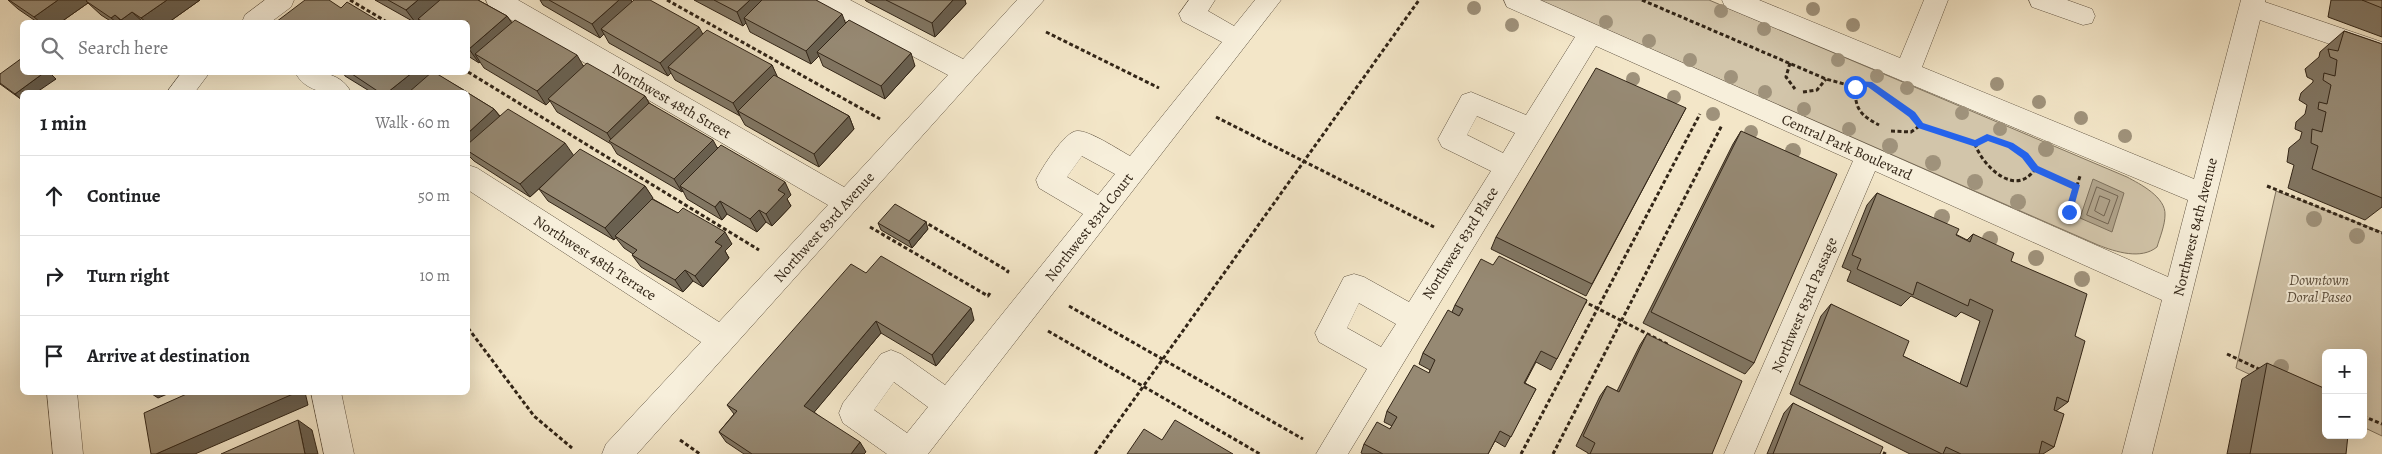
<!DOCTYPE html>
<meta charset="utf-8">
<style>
:root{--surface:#fff;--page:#f6f6f6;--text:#202124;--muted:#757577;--line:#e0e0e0}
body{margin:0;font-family:Alegreya,serif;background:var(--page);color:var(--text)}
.controls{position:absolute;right:15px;bottom:15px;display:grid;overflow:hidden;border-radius:8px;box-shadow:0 5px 20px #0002}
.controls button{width:45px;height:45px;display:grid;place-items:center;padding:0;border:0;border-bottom:1px solid var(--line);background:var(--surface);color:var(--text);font:25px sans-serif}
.stop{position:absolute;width:15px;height:15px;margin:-11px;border:4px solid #2563eb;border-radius:50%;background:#fff}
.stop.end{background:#2563eb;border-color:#fff;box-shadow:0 1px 5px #0008}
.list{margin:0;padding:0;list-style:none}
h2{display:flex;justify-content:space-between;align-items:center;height:65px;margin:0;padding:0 20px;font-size:21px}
h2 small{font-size:16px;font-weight:400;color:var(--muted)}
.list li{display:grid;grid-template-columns:32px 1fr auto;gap:15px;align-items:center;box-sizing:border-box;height:80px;padding:0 20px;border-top:1px solid var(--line)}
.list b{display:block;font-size:19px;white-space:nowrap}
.list em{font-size:16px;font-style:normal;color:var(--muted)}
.icon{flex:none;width:28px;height:28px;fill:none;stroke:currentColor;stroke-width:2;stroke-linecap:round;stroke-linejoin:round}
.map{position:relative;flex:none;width:2382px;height:454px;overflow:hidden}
.search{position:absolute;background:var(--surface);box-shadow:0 5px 20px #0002;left:20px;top:20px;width:450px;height:55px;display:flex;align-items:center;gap:12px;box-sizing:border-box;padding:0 18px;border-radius:8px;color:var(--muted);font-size:19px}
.panel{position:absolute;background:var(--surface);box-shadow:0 5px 20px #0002;left:20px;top:90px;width:450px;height:305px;border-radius:8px}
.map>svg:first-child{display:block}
</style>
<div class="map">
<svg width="2382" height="454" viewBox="0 0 2382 454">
<rect width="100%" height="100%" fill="#f3e6c8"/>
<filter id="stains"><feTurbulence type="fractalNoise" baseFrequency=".004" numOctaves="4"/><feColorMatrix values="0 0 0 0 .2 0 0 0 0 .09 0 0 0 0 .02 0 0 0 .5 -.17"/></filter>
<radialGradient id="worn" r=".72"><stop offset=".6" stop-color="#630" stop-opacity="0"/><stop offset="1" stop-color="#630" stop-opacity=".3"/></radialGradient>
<g fill="#d2c5aa" stroke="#827560">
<path d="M1539 0H1709L2127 177C2140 184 2166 197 2165 215 2165 225 2160 237 2157 247 2141 260 2116 252 2098 245Z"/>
<polygon points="2276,191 2382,232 2382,436 2363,427 2363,353 2326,353 2326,410 2236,368"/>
</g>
<polygon fill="#b1a48c" stroke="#7e715d" points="2093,179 2124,193 2112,232 2080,218"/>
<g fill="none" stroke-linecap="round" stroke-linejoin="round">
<g stroke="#726452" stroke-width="1">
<polygon points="2097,187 2118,196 2108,224 2087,215"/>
<polygon points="2100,196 2110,200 2104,216 2095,211"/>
</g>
<g stroke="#625543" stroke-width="1">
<g id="minor">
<polygon points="265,0 294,0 291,7 271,22 242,22 245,15"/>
<polygon points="486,0 518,0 844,187 948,75 820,7 817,0 850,0 963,59 1017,0 1044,0 637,454 602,454 606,444 701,342 468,190 468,165 477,168 719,322 828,205 489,7"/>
<path d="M1189 0H1215L1208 11 1234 26 1255 0H1281L928 454H887L843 423 839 413 843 403 881 354 891 350 901 354 945 385 1083 214 1039 188 1036 180C1041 169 1065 131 1077 131 1089 130 1119 150 1130 156L1222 42 1182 21 1179 14ZM1082 156 1115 174 1098 195 1067 177ZM894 382 928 407 907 433 874 410Z"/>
<path d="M1504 0H1540L2168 277 2188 200 1725 7 1722 0H1759L1900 58 1924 0H1948L1922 67 2194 179 2241 0H2265V2L2382 42V62L2260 20 2152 454H2122L2162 300 1875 171 1754 454H1724L1853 161 1596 46 1348 454H1316L1367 369 1319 342 1315 333 1344 277 1354 274 1364 277 1409 302 1491 171 1442 147 1438 139 1462 95 1471 92 1526 115 1575 37 1507 7ZM1477 116 1515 133 1503 153 1467 135ZM1359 303 1396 324 1381 347 1347 328Z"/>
<polygon points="2029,0 2067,0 2092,9 2095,16 2092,23 2083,25 2032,7"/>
<polygon points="182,72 210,72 195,92 167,92"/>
<path d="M295 72C316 72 339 70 351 92 331 95 305 93 295 72Z"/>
<polygon points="47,392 77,392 83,454 53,454"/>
<polygon points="311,392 341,392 354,454 324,454"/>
</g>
</g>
<g stroke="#322517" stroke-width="3" stroke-dasharray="4 2.5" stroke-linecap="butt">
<polyline points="350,0 387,22"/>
<polyline points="667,0 880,119"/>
<polyline points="1642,0 1826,79 1855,87 1859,84"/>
<polyline points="1046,32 1159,88"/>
<polyline points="1790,63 1786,77 1795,89"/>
<polyline points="468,72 759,250"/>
<path d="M1855 87C1855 109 1860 115 1879 125"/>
<polyline points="1803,92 1817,90 1826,79"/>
<polyline points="1216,117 1434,227"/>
<polyline points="1921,125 1975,144"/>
<polyline points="1891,131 1911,132 1921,125 1912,115 1892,101"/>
<path d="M1987 137C2007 142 2024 151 2035 169 2016 198 1983 167 1975 144Z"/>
<polyline points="2035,169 2077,188"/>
<polyline points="2267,186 2382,233"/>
<polyline points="2069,211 2080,176"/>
<polyline points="923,221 1008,271 1007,273"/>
<polyline points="870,227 988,296 990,293"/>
<polyline points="1583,301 1669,345"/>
<polyline points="1069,306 1303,439"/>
<polyline points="468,328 534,416 572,448"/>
<polyline points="1048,331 1260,454"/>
<polyline points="2227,354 2261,370"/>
<polyline points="2363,416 2382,424"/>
<polyline points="680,440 700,454"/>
<polyline points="1877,450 1886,454"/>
<polyline points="1095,454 1419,0"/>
<polyline points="1521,454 1700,114"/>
<polyline points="1553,454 1722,125"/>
</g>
<use href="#minor" fill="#f7efdb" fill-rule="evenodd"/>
</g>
<g fill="#9f927b">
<circle cx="1474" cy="8" r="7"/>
<circle cx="1813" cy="9" r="7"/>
<circle cx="1721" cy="11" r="7"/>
<circle cx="1606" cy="22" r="7"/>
<circle cx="1512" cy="25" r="7"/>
<circle cx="1853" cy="25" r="7"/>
<circle cx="1764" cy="29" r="7"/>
<circle cx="1649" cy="41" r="7"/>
<circle cx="1690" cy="60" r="7"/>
<circle cx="1838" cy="60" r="7"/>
<circle cx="1877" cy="76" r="7"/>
<circle cx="1731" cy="77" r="7"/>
<circle cx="1633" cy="79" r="7"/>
<circle cx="1997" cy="84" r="7"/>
<circle cx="1907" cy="88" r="7"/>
<circle cx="1765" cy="92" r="7"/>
<circle cx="1674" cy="97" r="7"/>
<circle cx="2039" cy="102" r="7"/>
<circle cx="1804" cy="109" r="7"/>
<circle cx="1962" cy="113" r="7"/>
<circle cx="1713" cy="114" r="7"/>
<circle cx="2081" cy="118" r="7"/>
<circle cx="1849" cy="129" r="7"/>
<circle cx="2000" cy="129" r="7"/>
<circle cx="1751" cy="132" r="7"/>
<circle cx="2125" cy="136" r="7"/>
<circle cx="1890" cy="146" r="8"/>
<circle cx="2046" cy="149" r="8"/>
<circle cx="1793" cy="151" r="8"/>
<circle cx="1933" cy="163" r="8"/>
<circle cx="1975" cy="182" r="8"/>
<circle cx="2018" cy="202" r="8"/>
<circle cx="1942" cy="217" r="8"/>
<circle cx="2314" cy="219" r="8"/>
<circle cx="2357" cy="236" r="8"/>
<circle cx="1990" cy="239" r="8"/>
<circle cx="2036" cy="258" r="8"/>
<circle cx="2082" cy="279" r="8"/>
<circle cx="2281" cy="367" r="8"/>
</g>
<g fill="#817663" stroke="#322517">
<polygon points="8,0 200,0 169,22 112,22 101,15 88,3 61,22 37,22 18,9"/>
<polygon points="375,0 478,0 507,16 512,23 584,66 645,96 649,103 718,148 791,195 787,199 791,206 772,226 766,222 757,232 727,214 722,220 687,199 683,191 682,192 617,154 611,144 557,112 550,101 546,105 484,68 480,62 479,63 468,56 468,22 420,22 419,21 418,22 414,22"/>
<polygon points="540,0 631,0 632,2 772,65 777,77 849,116 854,129 819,167 745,125 740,116 675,80 671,73 668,76 609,43 604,34 600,38 543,5"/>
<polygon points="694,0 816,0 846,23 915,66 885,99 823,66 819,56 811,64 750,32 746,23 743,26"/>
<polygon points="865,0 965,0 966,4 935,37 866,1"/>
<polygon points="2331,0 2382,0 2382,37 2328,17"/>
<polygon points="2344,31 2382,44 2382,207 2365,220 2288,188 2294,165 2287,162 2289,148 2300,139 2302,132 2295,129 2296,122 2305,114 2307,105 2299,100 2301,93 2313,82 2313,80 2307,77 2305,69 2319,57 2320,52"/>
<polygon points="22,72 49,72 56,79 22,92 22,100 0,84 0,74"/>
<polygon points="343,72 438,72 439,74 438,75 467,92 371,92 345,76"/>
<polygon points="468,93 494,109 500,116 573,156 645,186 653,199 732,244 725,251 729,258 703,287 693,281 683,292 641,267 632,255 633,254 624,248 616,238 614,240 548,201 539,189 558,171 530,197 474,161 468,155"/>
<polygon points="1686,108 1586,296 1491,249 1496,237"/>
<polygon points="1741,131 1754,363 1745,374 1643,323 1733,144"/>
<polygon points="1877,193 1967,240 1973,234 2011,261 2075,336 2068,402 2056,411 2054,447 2043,454 1910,454 1790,394 1821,316 1831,304 1903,356 1960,384 1980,321 1961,312 1956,317 1911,296 1901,306 1847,281 1851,271 1842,267 1867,205"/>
<polygon points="878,223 928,229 912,248 881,230"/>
<polygon points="1493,265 1587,300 1551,370 1536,362 1525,383 1536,389 1505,447 1495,441 1488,454 1363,454 1361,453 1364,444 1390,429 1392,426 1384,422 1387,411 1429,373 1430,370 1419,364 1423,353 1452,312 1455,305"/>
<polygon points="866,273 974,320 936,366 881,333 814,412 866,452 864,454 744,454 726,442 719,432 734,414 727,405"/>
<polygon points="1647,334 1712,454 1588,454 1588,453 1576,446 1600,396 1607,386 1617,391 1640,345"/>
<polygon points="2267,363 2346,454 2227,454 2242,379"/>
<polygon points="1793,403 1880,454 1767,454 1784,413"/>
</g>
<g fill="#696050" stroke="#322517">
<polygon points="58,0 93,0 86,1 88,3 61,22 40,22 34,17"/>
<polygon points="167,0 200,0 169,22 146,22 141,18"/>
<polygon points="418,0 445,0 418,19 420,21 418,22 415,22 406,10"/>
<polygon points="619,0 631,0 634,7 601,29 604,34 600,38 592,24"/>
<polygon points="750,0 770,0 744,18 746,23 743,26 737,12"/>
<polygon points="953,0 965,0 966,4 935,37 932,23"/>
<polygon points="132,12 143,22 123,22 121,20"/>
<polygon points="842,14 847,27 817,52 819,56 811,64 806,51"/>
<polygon points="115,15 122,22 116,22 111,18"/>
<polygon points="507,16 517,30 475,54 480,62 479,63 469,49"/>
<polygon points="699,27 706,40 668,67 671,73 668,76 660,63"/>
<polygon points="911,53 915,66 885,99 881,86"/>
<polygon points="577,55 585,69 548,99 550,101 546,105 537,91"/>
<polygon points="772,65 778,78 738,111 740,116 733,103"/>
<polygon points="45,72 49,72 56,79 37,92 22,92 22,100 15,94"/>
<polygon points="413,72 438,72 439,74 416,92 388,92"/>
<polygon points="645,96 653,110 613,143 607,133"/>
<polygon points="494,109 504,122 468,151 468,133"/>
<polygon points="849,116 854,129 819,167 814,154"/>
<polygon points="713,140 720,153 680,186 683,191 682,192 674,179"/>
<polygon points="565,143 574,156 530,197 520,184"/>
<polygon points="785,182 791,195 787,199 791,206 772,226 766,214 778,190"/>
<polygon points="645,186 653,198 614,240 605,228"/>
<polygon points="720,201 727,214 722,220 715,207"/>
<polygon points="759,210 766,222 757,232 750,219"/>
<polygon points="926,222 928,229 912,248 909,241"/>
<polygon points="725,232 732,244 725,251 729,258 703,287 695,276 715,242"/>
<polygon points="685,270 693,281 683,292 675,280"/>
<polygon points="971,308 974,320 936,366 932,355"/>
<polygon points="876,321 881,333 811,416 804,406"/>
<polygon points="149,392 172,392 158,398"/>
<polygon points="293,392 305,392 308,405 195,454 156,454"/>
<polygon points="298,420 312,430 318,454 305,454"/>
<polygon points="860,442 866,452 864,454 851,454"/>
</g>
<g fill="#968973" stroke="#322517">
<polygon points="9,0 58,0 34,17"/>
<polygon points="87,0 167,0 141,18 132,12 121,20 115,15 111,18 86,1"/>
<polygon points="305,0 329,0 341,8 347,2 377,20 374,22 276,22"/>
<polygon points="388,0 418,0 406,10"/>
<polygon points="440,0 478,0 507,16 469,49 468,48 468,22 424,22 418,19"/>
<polygon points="549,0 619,0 592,24"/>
<polygon points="634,0 650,0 699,27 660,63 601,29"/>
<polygon points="714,0 750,0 737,12"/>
<polygon points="762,0 816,0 842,14 806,51 744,18"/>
<polygon points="886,0 953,0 932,23"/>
<polygon points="2362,0 2382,0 2382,8"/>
<polygon points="515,20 577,55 537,91 475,54"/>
<polygon points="849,20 911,53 881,86 817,52"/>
<polygon points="707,30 772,65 733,103 668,67"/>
<polygon points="2344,31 2382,44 2382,198 2312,169 2318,146 2311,143 2312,129 2322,132 2326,112 2318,109 2319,102 2327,104 2331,85 2323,80 2324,73 2335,76 2337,60 2330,57 2328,49 2338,51"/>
<polygon points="22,58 22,72 45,72 15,94 0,83 0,74"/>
<polygon points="587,63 645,96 607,133 548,99"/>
<polygon points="1596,68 1686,108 1592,284 1496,237"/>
<polygon points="349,72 413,72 388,92 379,92"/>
<polygon points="432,72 434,72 467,92 409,92"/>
<polygon points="774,75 849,116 814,154 738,111"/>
<polygon points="468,93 494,109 468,133"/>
<polygon points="649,103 713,140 674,179 609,141"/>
<polygon points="508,109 565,143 520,184 468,151 468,144"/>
<polygon points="1741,131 1837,174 1754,363 1651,312"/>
<polygon points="721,145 785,182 778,190 785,194 766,214 759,210 750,219 720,201 715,207 680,186"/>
<polygon points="580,149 645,186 605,228 539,189"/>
<polygon points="1877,193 1959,229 1956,235 1970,242 1973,234 2014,253 2011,261 2087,294 2075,336 2085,341 2068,402 2057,397 2054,410 2064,414 2054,447 2042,441 2039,454 1961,454 1946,447 1943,454 1942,454 1799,384 1831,304 1909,341 1903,356 1967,387 1993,310 1970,299 1968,306 1917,282 1913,295 1857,269 1861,259 1852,255"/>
<polygon points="652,199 678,213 683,208 725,232 715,242 722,246 695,276 685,270 675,280 632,255 637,250 615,236"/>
<polygon points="895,204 926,222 909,241 878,223"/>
<polygon points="881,256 971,308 932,355 876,321 804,406 860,442 851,454 752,454 719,432 737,411 727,405 851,264 866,273"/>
<polygon points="1499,256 1587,300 1557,359 1541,351 1524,383 1536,389 1511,437 1500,431 1488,454 1383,454 1364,444 1377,422 1390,429 1397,417 1387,411 1414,365 1429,373 1435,360 1423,353 1448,310 1459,316 1463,309 1455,305 1481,259 1493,265"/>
<polygon points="1647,334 1742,381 1712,454 1590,454 1595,443 1583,436 1607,386 1619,392"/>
<polygon points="2267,363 2326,389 2326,435 2348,435 2346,454 2250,454"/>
<polygon points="191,392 293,392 293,394 156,454 151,454 144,413"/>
<polygon points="1793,403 1883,447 1880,454 1773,454"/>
<polygon points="298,420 305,454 221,454"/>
<polygon points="1175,420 1233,454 1127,454 1144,429 1162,440"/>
</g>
<polygon fill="#2563eb" points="1859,81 1872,82 1915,112 1923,123 1975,140 1987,134 2013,143 2028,153 2038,166 2080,185 2072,214 2069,215 2065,212 2072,189 2032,171 2022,158 2008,148 1988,141 1976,147 1918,128 1909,117 1868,87 1853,89 1853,85"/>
<g text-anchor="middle" stroke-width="4" stroke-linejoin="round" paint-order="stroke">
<g font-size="15" fill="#322517" stroke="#f7efdb">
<text transform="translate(672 101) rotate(30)" y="5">Northwest 48th Street</text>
<text transform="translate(1847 147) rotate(24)" y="5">Central Park Boulevard</text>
<text transform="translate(824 227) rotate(-48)" y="5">Northwest 83rd Avenue</text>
<text transform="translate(1089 227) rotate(-52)" y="5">Northwest 83rd Court</text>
<text transform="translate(2195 227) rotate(-76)" y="5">Northwest 84th Avenue</text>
<text transform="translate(1460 243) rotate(-58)" y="5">Northwest 83rd Place</text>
<text transform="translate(595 258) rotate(33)" y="5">Northwest 48th Terrace</text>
<text transform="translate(1804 305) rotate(-67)" y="5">Northwest 83rd Passage</text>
</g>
<g font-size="15" font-style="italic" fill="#5a4d3c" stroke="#f7efdb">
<text x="2319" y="285">Downtown<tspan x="2319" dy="17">Doral Paseo</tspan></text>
</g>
</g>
<rect width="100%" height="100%" filter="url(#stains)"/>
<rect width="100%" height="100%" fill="url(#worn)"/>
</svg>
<div class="controls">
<button>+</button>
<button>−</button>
</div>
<div class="stop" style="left:1855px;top:87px"></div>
<div class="stop end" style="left:2069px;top:212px"></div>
<div class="search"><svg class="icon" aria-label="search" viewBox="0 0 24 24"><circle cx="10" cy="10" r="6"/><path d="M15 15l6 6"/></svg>Search here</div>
<section class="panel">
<h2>1 min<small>Walk · 60 m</small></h2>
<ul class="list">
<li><svg class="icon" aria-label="ahead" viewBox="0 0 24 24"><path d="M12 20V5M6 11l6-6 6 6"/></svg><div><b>Continue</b></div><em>50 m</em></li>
<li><svg class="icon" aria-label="right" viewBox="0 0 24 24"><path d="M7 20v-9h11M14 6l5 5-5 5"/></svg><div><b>Turn right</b></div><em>10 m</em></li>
<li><svg class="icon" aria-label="arrive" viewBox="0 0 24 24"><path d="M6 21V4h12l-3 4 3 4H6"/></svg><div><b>Arrive at destination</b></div></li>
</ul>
</section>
</div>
